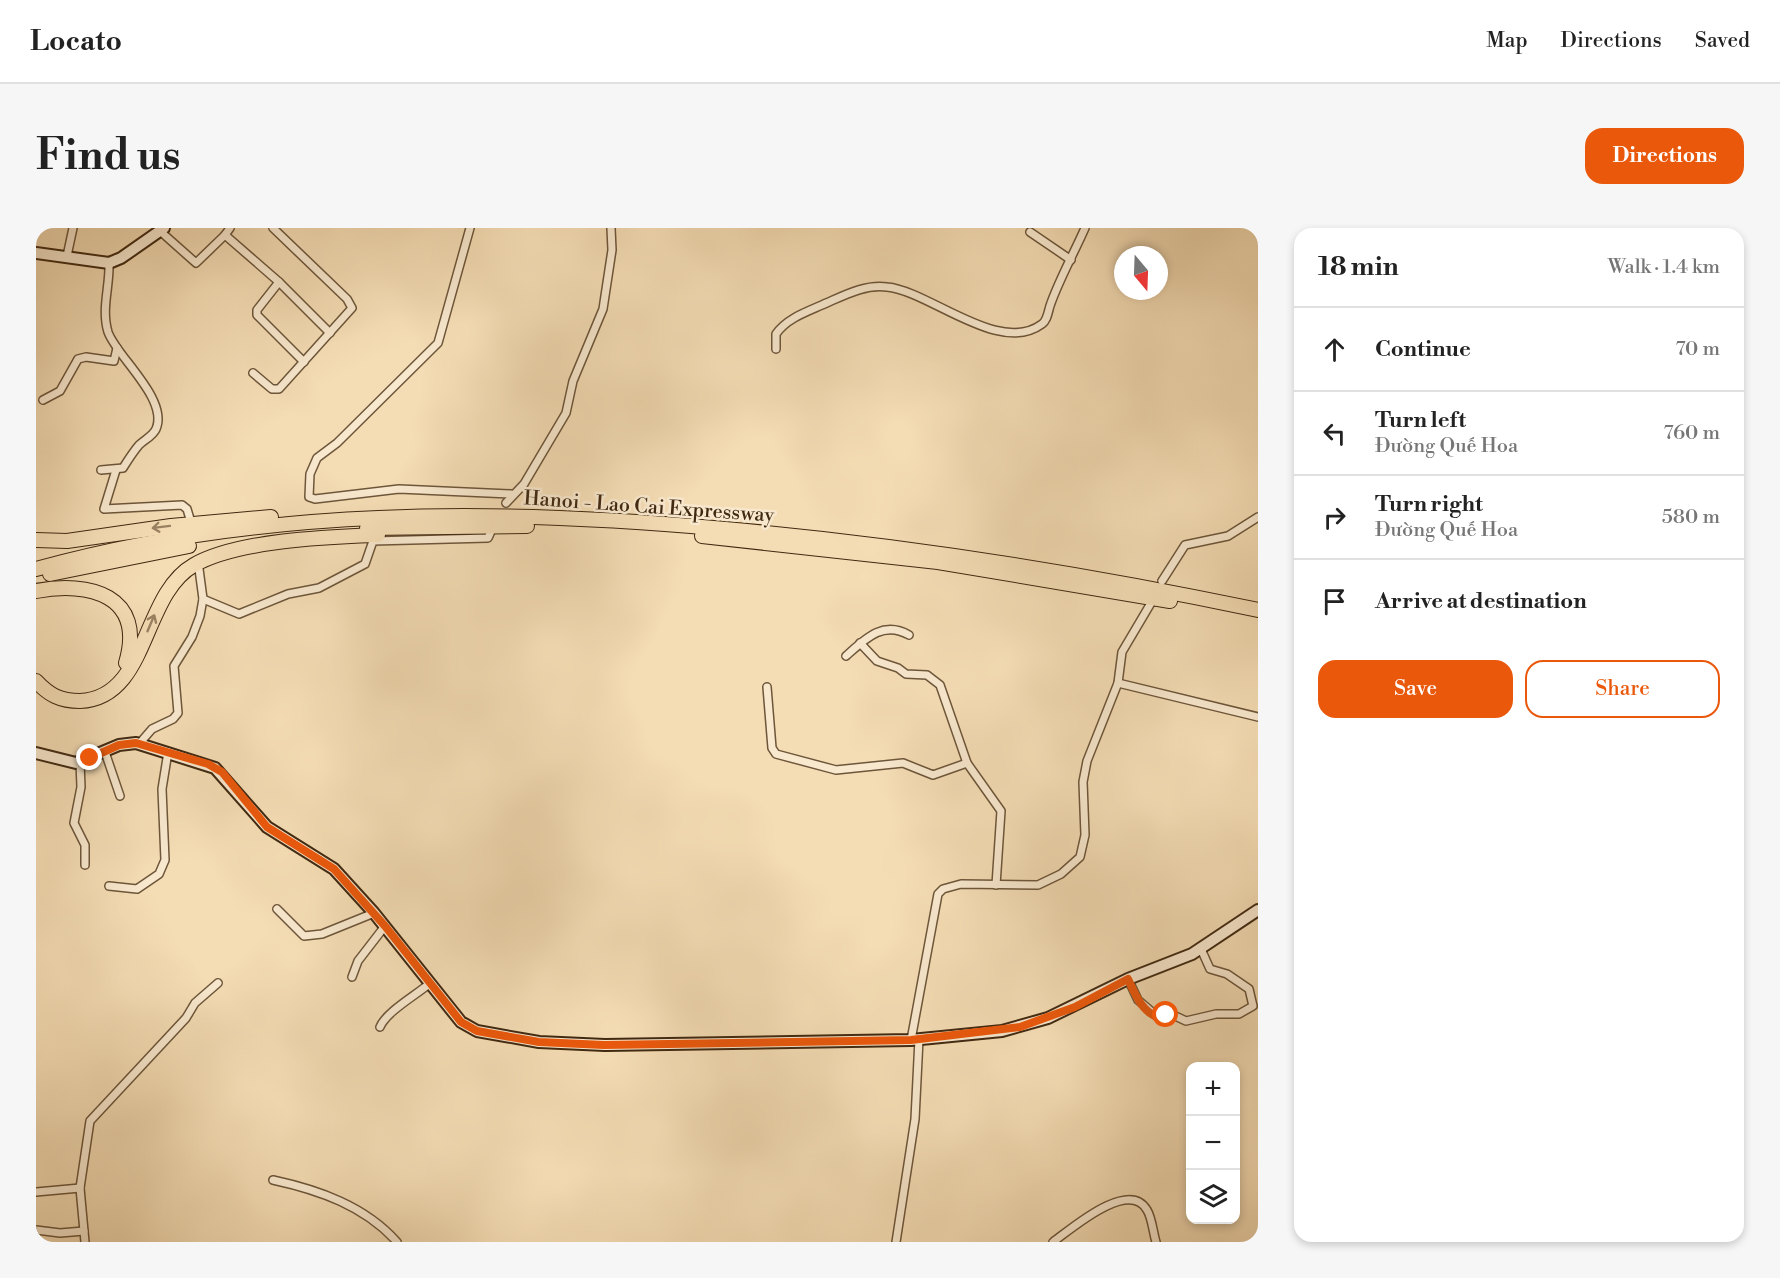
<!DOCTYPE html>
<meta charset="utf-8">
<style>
:root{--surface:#fff;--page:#f6f6f6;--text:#222;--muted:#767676;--line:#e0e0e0;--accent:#ea580c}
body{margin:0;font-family:"Libre Bodoni",serif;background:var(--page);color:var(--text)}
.controls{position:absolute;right:18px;bottom:18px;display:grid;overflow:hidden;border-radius:12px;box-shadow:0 3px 9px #0003}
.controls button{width:54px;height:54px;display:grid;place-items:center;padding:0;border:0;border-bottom:2px solid var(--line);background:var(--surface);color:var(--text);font:30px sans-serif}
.compass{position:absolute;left:1078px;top:18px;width:54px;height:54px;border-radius:50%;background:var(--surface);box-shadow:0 3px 9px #0003;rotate:161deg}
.stop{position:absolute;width:18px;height:18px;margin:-14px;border:4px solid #ea580c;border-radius:50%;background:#fff}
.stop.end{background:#ea580c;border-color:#fff;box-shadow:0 2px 6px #0008}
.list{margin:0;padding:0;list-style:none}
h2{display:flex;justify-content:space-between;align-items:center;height:78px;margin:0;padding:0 24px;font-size:26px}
h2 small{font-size:20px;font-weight:400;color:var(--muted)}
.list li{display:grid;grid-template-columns:39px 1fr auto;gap:18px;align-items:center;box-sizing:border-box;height:84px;padding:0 24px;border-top:2px solid var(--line)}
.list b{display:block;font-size:22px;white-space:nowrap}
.list p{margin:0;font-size:20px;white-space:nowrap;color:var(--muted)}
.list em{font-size:20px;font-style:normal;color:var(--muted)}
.actions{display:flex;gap:12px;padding:18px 24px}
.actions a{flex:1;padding:14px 0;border:2px solid var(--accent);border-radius:18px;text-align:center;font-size:21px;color:var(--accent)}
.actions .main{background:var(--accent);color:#fff}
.icon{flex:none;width:33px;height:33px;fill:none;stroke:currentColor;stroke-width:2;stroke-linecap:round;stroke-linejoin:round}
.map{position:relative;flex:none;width:1222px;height:1014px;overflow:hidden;border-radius:18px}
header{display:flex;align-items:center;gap:36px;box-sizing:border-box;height:84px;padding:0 30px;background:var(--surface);border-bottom:2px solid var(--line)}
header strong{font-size:28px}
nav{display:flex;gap:33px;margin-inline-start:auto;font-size:21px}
.intro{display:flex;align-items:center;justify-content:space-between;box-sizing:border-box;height:144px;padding:0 36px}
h1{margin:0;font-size:42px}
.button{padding:15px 27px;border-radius:18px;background:var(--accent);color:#fff;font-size:21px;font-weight:700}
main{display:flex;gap:36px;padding:0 36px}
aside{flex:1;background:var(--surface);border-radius:18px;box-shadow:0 3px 9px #0003}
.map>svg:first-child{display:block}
</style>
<header>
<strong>Locato</strong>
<nav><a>Map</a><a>Directions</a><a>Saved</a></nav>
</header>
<div class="intro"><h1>Find us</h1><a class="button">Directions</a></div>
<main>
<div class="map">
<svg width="1222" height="1014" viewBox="0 0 1222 1014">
<rect width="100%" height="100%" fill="#f4dcb4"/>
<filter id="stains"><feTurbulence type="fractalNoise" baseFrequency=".00333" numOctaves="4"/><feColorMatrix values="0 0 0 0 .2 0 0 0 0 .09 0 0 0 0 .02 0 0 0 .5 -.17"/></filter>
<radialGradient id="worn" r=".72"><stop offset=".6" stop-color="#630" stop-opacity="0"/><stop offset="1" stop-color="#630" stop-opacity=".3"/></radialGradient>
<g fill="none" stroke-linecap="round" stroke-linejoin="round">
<g stroke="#6d563a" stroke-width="10">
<g id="street">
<polyline points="194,0 189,7 243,54 221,82 221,87 268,134"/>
<polyline points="434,0 402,115 301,215 281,230 274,246 273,269 279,271 363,261 475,266"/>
<polyline points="124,3 160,35 189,7"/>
<polyline points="994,4 1035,32"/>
<polyline points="31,28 37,0"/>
<polyline points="243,54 294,105"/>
<path d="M740 121V106C750 91 770 84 786 77 807 68 828 56 851 59 894 63 963 128 1006 96 1012 92 1012 82 1015 75 1024 50 1038 25 1049 0"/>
<polyline points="217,145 236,161 243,161 316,80 311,71 237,0"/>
<polyline points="7,172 24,163 42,131 50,129 78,133 81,120"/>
<path d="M65 242 87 240C92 232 97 224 103 217 108 212 117 208 120 201 133 171 80 128 72 104 65 81 74 58 73 35"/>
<polyline points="80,242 68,281 146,277 151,281 154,291"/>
<polyline points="470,275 488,256 530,185 537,153 567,81 576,22 575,0"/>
<polyline points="1126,353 1149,317 1192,308 1222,289"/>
<polyline points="167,371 203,386 252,366 283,360 329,336 337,313 452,310 458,297"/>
<polyline points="824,415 841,433 862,440 870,446 891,447 904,457 931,535 965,583 960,657"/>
<path d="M810 428C829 411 847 392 873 407"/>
<polyline points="1082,455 1222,489"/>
<polyline points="731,459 736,520 740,526 800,542 867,535 897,547 931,535"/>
<polyline points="103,516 116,501 137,491 142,485 138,438 156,409 164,388 167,371 163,341"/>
<polyline points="69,524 84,568"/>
<polyline points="44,534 45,559 38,595 49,617 49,637"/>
<polyline points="73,658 101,661 123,646 129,632 126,561 132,524"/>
<polyline points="241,681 268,708 286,706 338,685"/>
<polyline points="316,749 322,733 349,698"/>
<polyline points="1092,751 1102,772 1123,790 1135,786 1150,793 1180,786 1203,786 1217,778 1213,761 1191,746 1174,741 1165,721"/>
<path d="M344 799C350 784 380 767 393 756"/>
<polyline points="875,812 902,666 907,661 925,656 1002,657 1025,646 1044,629 1049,607 1047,554 1051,533 1082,455 1086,424 1115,375"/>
<path d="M237 952C283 962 329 978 361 1014"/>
<polyline points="0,964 44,960"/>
<polyline points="0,1002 24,1005 48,1003"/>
<polyline points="49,1014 44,960 54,893 150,790 159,775 182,755"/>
<polyline points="860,1014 879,891 883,811"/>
<path d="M1017 1014C1034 1002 1093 950 1111 982 1116 990 1117 1004 1120 1014"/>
</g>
</g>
<g stroke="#402911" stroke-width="14">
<g id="secondary">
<polyline points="0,25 73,35 85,30 128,0"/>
<polyline points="0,525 40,535 83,517 100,515 179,540 231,599 298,641 338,685 425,794 441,803 503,814 569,817 875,812 966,803 1012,790 1092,751 1156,726 1222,682"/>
</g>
</g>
<g stroke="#402911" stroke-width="16">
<g id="highway">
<polyline points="331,300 491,298"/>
<polyline points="666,308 902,334 1134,373"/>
<polyline points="0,312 31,313 135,298 235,289"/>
<path d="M0 341C224 279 460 280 689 301 869 317 1046 345 1222 382"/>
<polyline points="14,346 153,318"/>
<path d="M0 363C53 353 110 367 90 435"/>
<path d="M0 453C13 467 24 473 44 473 113 470 105 367 158 337 202 312 291 309 342 307"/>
</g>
</g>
<use href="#street" stroke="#f8e8ce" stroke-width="7"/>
<use href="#secondary" stroke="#f8e8ce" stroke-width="10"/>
<use href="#highway" stroke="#f4dcb4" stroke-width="14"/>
</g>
<defs><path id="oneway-shaft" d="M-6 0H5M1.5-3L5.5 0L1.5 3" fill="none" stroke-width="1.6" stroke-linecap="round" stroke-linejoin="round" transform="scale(1.5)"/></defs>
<g stroke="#9a8262">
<use href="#oneway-shaft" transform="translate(125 299) rotate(173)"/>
<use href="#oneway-shaft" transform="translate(115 395) rotate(-67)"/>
</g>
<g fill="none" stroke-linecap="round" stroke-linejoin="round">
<path stroke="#ea580c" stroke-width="8" d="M54 530 83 517 100 515 172 536 186 544 231 599 298 641 349 698 425 794 441 803 503 814 568 817 875 812 984 799 1039 779 1092 751C1099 766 1106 784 1123 790L1130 787"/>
</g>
<g text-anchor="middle" stroke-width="5" stroke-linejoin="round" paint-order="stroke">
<g font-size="20" fill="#402911" stroke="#f8e8ce">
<text transform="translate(613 278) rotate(4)" y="7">Hanoi - Lao Cai Expressway</text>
</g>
</g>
<rect width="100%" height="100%" filter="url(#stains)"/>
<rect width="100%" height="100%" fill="url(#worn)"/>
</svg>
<div class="controls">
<button>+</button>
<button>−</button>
<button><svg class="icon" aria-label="layers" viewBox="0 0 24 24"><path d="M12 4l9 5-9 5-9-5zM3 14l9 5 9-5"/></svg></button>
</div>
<svg class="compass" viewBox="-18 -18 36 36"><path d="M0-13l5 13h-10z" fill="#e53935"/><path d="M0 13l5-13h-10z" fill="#767676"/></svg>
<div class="stop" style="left:1130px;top:787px"></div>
<div class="stop end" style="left:54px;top:530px"></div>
</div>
<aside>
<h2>18 min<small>Walk · 1.4 km</small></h2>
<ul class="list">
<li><svg class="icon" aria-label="ahead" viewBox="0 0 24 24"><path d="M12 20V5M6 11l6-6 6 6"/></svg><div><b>Continue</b></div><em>70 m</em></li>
<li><svg class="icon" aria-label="left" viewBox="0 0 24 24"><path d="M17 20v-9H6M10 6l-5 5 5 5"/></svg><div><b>Turn left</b><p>Đường Quế Hoa</p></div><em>760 m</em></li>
<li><svg class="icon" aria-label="right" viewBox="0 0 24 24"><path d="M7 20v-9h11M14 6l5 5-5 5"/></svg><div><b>Turn right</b><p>Đường Quế Hoa</p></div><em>580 m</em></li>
<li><svg class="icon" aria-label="arrive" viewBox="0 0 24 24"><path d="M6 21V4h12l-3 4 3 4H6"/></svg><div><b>Arrive at destination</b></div></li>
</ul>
<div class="actions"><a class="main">Save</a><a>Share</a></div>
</aside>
</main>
